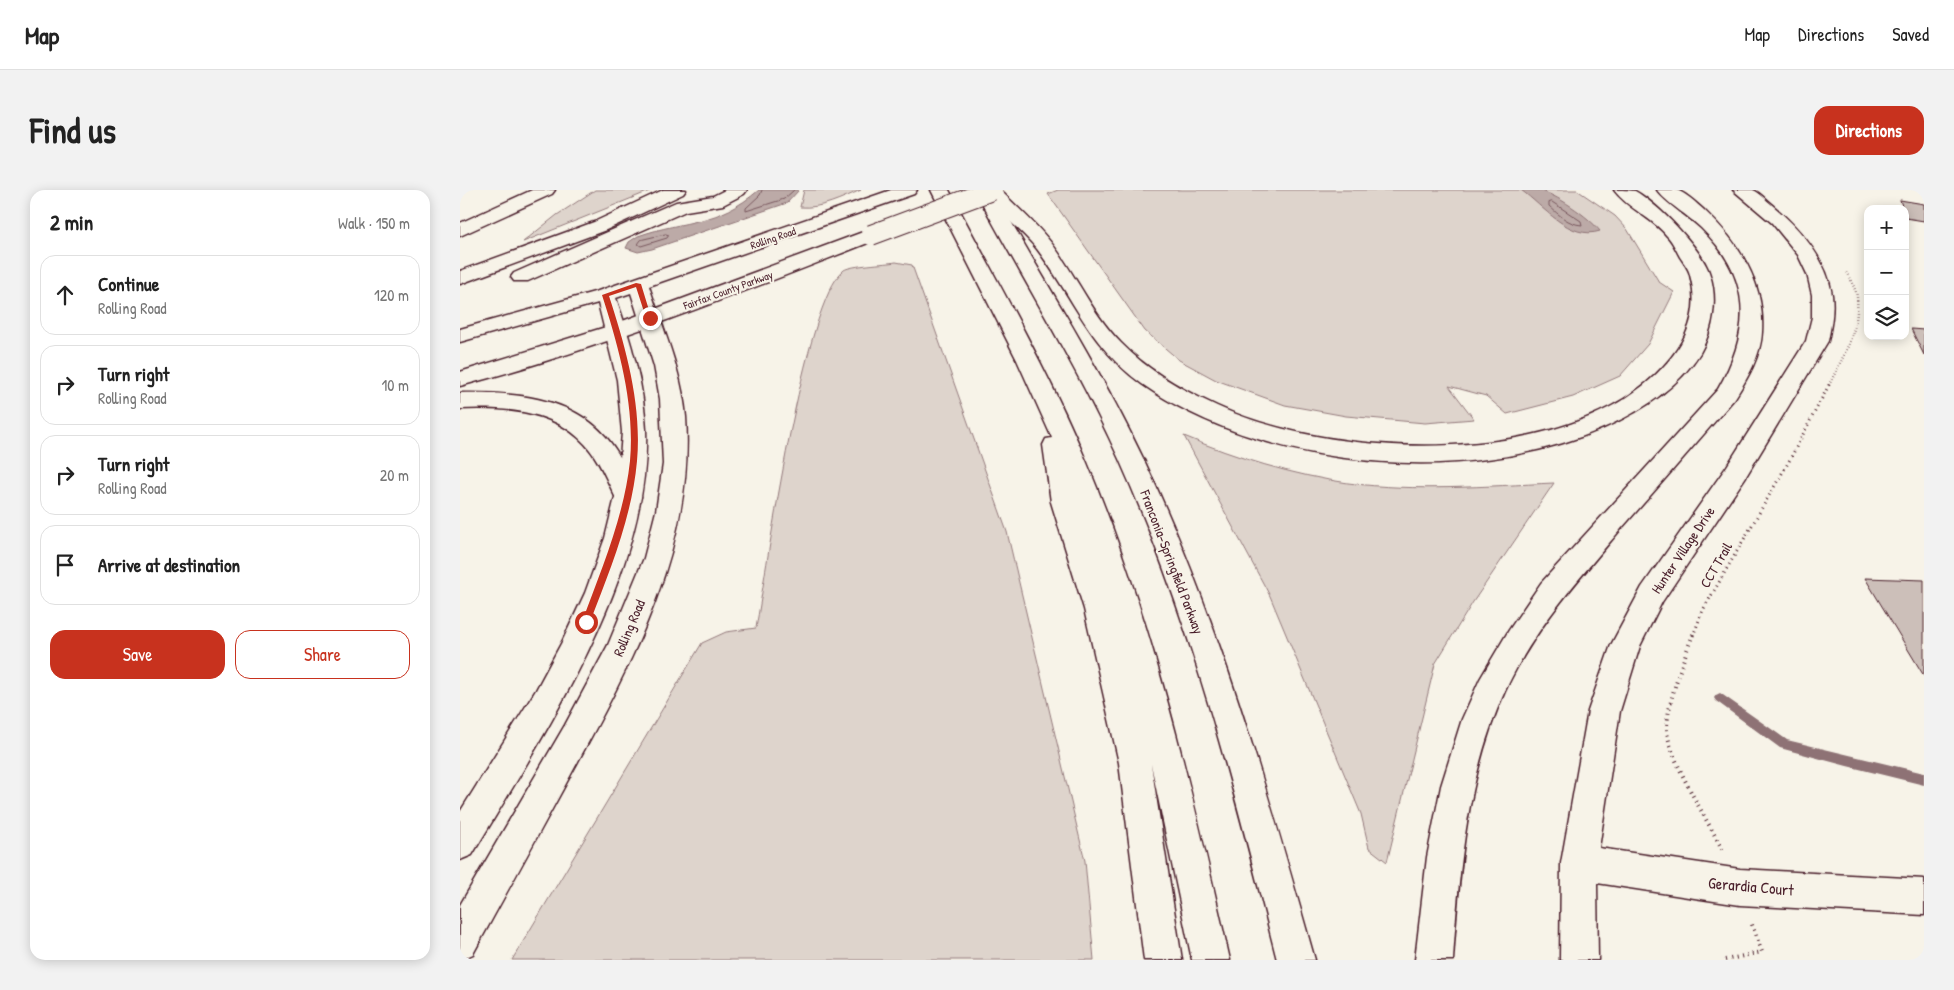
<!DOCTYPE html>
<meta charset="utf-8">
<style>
:root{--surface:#fff;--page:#f2f2f2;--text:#222;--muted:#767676;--line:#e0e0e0;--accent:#c8321e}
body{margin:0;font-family:"Patrick Hand",sans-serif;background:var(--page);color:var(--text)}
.controls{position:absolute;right:15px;top:15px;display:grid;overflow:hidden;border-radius:10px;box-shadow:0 2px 12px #0003}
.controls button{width:45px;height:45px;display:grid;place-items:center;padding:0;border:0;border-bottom:1px solid var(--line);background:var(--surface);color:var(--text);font:25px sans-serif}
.stop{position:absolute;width:15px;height:15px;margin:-11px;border:4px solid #c8321e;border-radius:50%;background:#fff}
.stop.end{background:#c8321e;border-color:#fff;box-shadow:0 1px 5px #0008}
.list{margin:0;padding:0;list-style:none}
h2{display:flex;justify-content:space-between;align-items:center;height:65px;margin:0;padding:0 20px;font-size:21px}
h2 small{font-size:16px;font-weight:400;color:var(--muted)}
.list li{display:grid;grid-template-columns:32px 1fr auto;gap:15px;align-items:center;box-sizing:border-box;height:80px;margin:0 10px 10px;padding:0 10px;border:1px solid var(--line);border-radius:15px}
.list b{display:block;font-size:19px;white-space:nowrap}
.list p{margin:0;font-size:16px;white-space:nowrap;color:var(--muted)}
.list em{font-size:16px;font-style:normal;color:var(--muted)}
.actions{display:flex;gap:10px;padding:15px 20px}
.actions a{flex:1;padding:11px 0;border:1px solid var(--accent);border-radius:15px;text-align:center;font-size:18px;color:var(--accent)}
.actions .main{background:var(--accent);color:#fff}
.icon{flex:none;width:28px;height:28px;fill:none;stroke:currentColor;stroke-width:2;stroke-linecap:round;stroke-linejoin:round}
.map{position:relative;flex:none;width:1464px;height:770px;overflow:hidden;border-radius:15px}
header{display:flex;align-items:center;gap:30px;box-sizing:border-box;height:70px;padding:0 25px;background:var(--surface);border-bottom:1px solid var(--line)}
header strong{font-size:24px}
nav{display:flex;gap:28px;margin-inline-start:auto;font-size:18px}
.intro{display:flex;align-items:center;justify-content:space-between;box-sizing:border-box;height:120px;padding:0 30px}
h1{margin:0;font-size:35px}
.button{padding:12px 22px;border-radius:15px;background:var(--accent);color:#fff;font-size:18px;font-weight:700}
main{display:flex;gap:30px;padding:0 30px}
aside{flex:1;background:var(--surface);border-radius:15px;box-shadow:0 2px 12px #0003}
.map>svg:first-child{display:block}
</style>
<header>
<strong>Map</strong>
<nav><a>Map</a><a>Directions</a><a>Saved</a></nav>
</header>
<div class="intro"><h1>Find us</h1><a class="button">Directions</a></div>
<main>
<aside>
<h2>2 min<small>Walk · 150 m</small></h2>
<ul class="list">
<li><svg class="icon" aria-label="ahead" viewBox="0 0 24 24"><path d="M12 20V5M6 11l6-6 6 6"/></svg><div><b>Continue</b><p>Rolling Road</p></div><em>120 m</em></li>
<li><svg class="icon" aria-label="right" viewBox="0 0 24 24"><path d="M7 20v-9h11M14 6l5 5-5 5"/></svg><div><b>Turn right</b><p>Rolling Road</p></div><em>10 m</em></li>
<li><svg class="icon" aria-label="right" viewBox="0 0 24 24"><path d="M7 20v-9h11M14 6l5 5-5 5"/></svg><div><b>Turn right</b><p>Rolling Road</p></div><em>20 m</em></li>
<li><svg class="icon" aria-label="arrive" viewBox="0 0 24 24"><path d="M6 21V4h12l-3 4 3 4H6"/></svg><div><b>Arrive at destination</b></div></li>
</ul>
<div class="actions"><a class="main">Save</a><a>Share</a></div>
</aside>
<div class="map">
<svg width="1464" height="770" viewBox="0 0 1464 770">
<rect width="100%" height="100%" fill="#f7f3e8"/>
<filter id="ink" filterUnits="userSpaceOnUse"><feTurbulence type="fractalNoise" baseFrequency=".02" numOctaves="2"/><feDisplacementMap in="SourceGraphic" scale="10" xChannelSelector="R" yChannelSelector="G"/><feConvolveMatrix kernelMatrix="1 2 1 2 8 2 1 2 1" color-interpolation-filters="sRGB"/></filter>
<g filter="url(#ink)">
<g fill="#ded4cc" stroke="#947a7c">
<polygon points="135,0 192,0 63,52 97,25"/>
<path d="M344 0H401C382 8 361 19 340 17Z"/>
<polygon points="598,0 1117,0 1155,26 1167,39 1199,92 1214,102 1188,154 1160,186 1113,207 1047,224 1026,206 989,196 1014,229 965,233 886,226 825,215 756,190 719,170 685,141 588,4"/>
<path d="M436 72 452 75 547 342 625 671 634 770H52L242 453 266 442 296 438C307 378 344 110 384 80 392 75 425 74 436 72Z"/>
<path d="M724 246C777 268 832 285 888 293 956 302 1026 296 1094 293L1013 412 975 474 927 672 909 658 901 624 810 406Z"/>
</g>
<g fill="#bcaaa7" stroke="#8e7275">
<path d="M299 0H339L327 13 192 59 178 62 166 58 169 52 178 46C227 29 257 36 299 0Z"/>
<path d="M1061 0C1066 0 1072 0 1077 0 1095 3 1129 27 1140 41 1110 51 1083 16 1061 0Z"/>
</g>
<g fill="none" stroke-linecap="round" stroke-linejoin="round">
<g stroke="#78575d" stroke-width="1">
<polyline points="302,0 300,5 286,18 286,21 324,9 334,0"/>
<path d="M1092 12 1121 31 1122 35C1108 34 1099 25 1089 16V13Z"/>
<polygon points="206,44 209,45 207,48 181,56 178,54 181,50"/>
</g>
<polygon fill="#8e7275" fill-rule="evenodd" points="1260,503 1327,550 1464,583 1464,595 1387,576 1320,558 1256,511 1254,508 1256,505"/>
</g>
<g fill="#ccbfb9" stroke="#4a1f2b">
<polygon points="1440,10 1464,14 1464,31 1446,28 1445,19 1443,19"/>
<polygon points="1451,139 1464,140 1464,165"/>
<polygon points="1405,388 1464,390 1464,486"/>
</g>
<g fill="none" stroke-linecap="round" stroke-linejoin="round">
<g stroke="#4a1f2b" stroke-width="3">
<g id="minor">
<polygon points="72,0 95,0 92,4 0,46 0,33"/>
<polygon points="265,0 287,0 284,4 263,15 226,21 68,91 54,91 51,87 54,83 216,12 253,6"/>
<path d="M1273 0C1279 0 1287 0 1293 0 1299 2 1306 10 1311 14 1338 37 1367 68 1372 105 1374 121 1371 136 1368 151L1285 288 1202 412 1180 456 1160 521 1139 658 1280 679 1464 689V725L1280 715 1137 693 1138 770H1100L1101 673 1128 521 1151 455 1182 397 1267 276 1346 151 1352 127V105L1347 84 1338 65 1312 33Z"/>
</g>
</g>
<g stroke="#4a1f2b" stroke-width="3">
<g id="major">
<path d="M431 0H457L454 4 189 96C203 139 222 182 226 227 235 359 170 476 109 588 77 647 45 706 13 764L0 770V715L105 535 148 455 184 368 196 321 203 274 200 209 194 176 171 103 156 108C171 151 184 195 186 240 191 385 84 544 12 665L0 670V622L76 500 103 450 125 403 145 348 158 295 162 242 157 190 138 113 0 152V139L138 101Z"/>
<path d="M471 0H489C536 90 588 179 627 273 694 433 732 602 770 770H732L691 574 722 770H684L659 573 624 419 591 312 583 255 586 249 592 248 557 170Z"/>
<path d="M515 0H533C583 89 639 176 683 268 759 428 807 600 855 770H817C774 600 731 429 659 269 617 176 563 90 515 0Z"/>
<path d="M1197 0C1203 0 1211 0 1216 0 1225 2 1237 14 1244 20 1279 53 1305 92 1302 142 1301 166 1287 189 1275 208 1237 252 1199 296 1161 339 1118 390 1073 440 1045 501 1007 585 999 679 993 770H955L967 667 981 596 1002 529 1020 489 1049 440 1081 393 1258 199C1292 140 1292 87 1241 38 1229 26 1205 12 1197 0Z"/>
</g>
</g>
<g stroke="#4a1f2b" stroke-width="3">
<g id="highway">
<polygon points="203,0 226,0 223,4 146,40 0,94 0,81 134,32"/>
<path d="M521 0H540C560 20 582 39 598 62 619 92 635 127 661 153 688 181 722 200 757 216 874 270 1111 280 1204 176 1228 150 1240 120 1230 85 1229 79 1224 73 1220 67 1216 60 1213 52 1207 46 1193 28 1168 19 1154 0 1161 0 1170 0 1175 1 1198 14 1243 60 1250 85 1258 110 1253 140 1240 163 1218 198 1180 222 1143 238 1007 298 805 280 682 194 629 156 614 108 577 59 560 38 537 22 521 0Z"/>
<path d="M411 39 418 41 420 45 418 49C281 103 143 158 0 196V182L149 136Z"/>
<path d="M0 203C50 202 111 206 146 247 161 264 170 287 181 307L177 314 168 316 159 314C149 296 142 275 130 260 99 220 46 217 0 219Z"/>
</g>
</g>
<path stroke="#4a1f2b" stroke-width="2.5" stroke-dasharray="0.5 2.5" stroke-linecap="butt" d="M1369 195C1383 167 1400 139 1397 107 1396 99 1390 89 1386 82"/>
<polyline stroke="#4a1f2b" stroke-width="3" stroke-dasharray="1 4" stroke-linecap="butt" points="1233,446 1243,420 1328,273 1370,193"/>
<g stroke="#4a1f2b" stroke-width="4" stroke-dasharray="1 4.5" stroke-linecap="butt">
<path d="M1233 444C1225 466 1202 525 1208 547 1216 581 1247 629 1263 661"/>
<polyline points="1265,770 1302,762 1291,732"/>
</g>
<use href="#minor" fill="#f7f3e8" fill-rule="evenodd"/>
<use href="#major" fill="#f7f3e8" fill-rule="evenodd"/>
<use href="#highway" fill="#f7f3e8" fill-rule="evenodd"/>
<g stroke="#4a1f2b" stroke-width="22" stroke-linecap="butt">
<polyline id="highway-bridge" points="411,45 532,0"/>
</g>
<use href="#highway-bridge" stroke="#f7f3e8" stroke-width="20"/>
</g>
</g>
<path fill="#c8321e" d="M176 93 181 94 192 130 186 128 176 97 149 106C166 158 182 215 177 271 172 327 150 380 130 432L126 435 122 432C141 380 164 327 170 271 175 215 159 158 142 105Z"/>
<g text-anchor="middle" stroke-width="4" stroke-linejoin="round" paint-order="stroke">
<g font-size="11" fill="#4a1f2b" stroke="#f7f3e8">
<text transform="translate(313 48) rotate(-19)" y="4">Rolling Road</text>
<text transform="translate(268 100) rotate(-20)" y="4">Fairfax County Parkway</text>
</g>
<g font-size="14" fill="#4a1f2b" stroke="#f7f3e8">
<text transform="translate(1223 360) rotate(-56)" y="5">Hunter Village Drive</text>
<text transform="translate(712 372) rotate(69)" y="5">Franconia-Springfield Parkway</text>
<text transform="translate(1256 375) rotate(-60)" y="5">CCT Trail</text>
<text transform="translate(169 438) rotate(-67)" y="5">Rolling Road</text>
</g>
<g font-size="16" fill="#4a1f2b" stroke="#f7f3e8">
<text transform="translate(1291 696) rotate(5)" y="6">Gerardia Court</text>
</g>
</g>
</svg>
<div class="controls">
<button>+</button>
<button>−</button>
<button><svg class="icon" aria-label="layers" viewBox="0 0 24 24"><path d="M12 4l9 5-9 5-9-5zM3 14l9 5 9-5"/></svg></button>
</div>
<div class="stop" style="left:126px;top:432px"></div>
<div class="stop end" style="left:190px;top:128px"></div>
</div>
</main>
